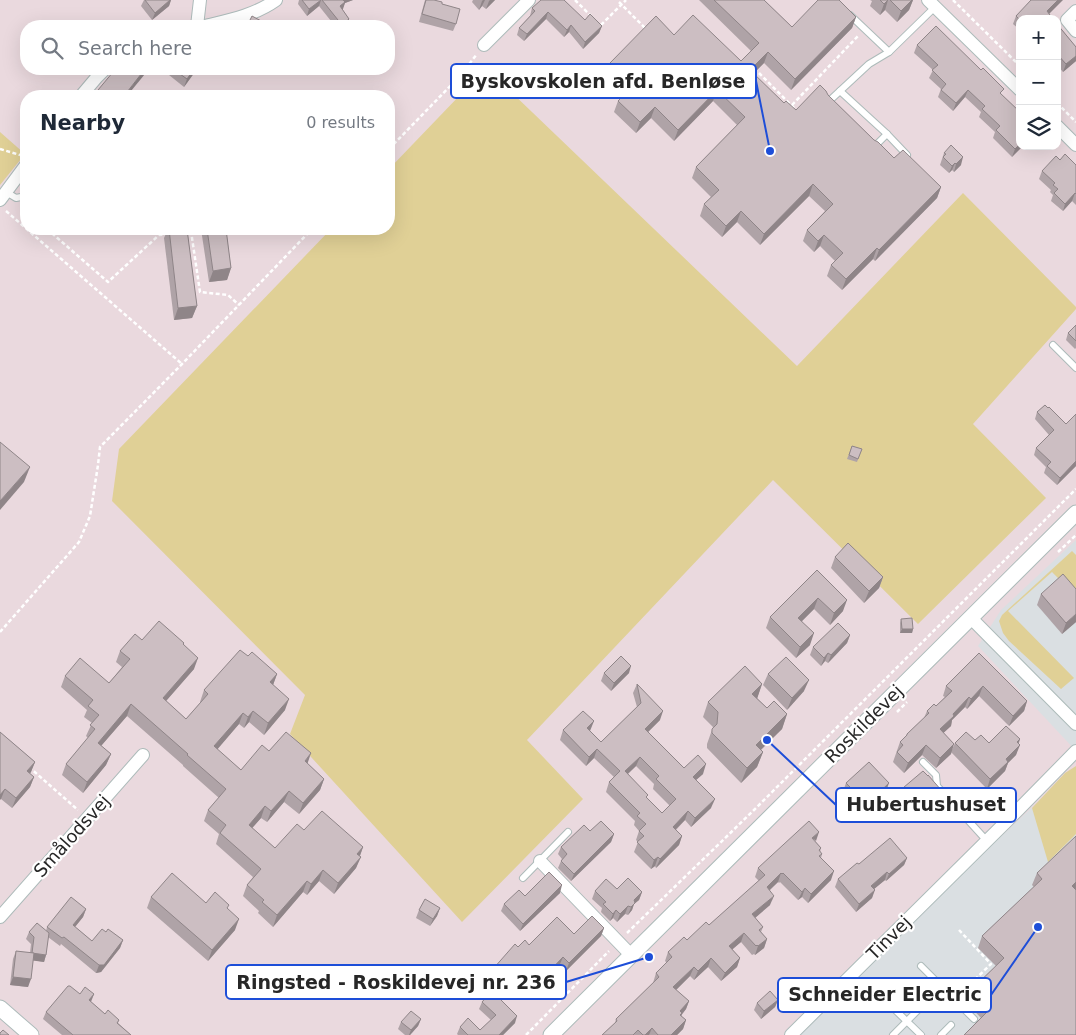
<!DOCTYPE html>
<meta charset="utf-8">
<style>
:root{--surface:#fff;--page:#f2f2f3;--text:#1f2937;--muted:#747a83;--line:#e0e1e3}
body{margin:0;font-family:"DejaVu Sans",sans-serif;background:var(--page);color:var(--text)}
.controls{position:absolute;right:15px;top:15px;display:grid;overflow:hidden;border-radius:10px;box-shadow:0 5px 20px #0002}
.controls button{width:45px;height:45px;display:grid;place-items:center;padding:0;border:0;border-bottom:1px solid var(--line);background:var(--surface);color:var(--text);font:25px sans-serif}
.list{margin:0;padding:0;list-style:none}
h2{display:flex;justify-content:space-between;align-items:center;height:65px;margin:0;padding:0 20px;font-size:21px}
h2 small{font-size:16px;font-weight:400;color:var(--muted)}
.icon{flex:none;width:28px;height:28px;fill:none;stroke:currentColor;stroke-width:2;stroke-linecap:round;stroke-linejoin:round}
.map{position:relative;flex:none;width:1076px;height:1035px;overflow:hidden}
.search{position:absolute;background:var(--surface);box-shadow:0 5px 20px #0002;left:20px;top:20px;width:375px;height:55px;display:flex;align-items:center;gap:12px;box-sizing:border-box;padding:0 18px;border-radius:20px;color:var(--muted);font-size:19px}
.panel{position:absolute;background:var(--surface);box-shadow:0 5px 20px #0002;left:20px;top:90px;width:375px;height:145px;border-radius:20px}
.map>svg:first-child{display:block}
</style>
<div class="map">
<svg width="1076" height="1035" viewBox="0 0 1076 1035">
<rect width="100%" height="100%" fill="#ead9de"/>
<g fill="#dadfe2">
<polygon points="1076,540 1076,751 978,646 1001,610"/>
<polygon points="1076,767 1076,1035 785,1035"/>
</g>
<g fill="#e0d096">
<polygon points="486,68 797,366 963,193 1076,307 1076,309 973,424 1046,498 918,624 773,480 527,740 583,799 462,922 290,734 305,695 112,501 119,449 331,229 389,229 389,169"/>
<polygon points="0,132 25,154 0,185"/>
<polygon points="1072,551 1076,555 1076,605 1062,582 1052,572 1008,611 1074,678 1061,689 1009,641 1003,633 999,621 1002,615"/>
<polygon points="1076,766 1076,834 1048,862 1032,808 1065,773"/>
</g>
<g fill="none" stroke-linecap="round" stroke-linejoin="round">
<g stroke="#adbbba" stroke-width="8">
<g id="service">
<polyline points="850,15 889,52"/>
<polyline points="840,91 887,134 873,148 873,147"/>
<polyline points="828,104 827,103 869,64 889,52 935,7"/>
<polyline points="887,134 907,155"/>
<polyline points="6,192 16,198 26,196"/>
<polyline points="1053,345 1076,368"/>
<polyline points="923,762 936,775 937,786 987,841"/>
<polyline points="523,878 568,832"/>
<polyline points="921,966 974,1019"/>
<polyline points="885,1000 921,1035"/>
<polyline points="893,1035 926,1002"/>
<polyline points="941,1035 951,1025"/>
</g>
</g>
<g stroke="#adbbba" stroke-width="14">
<g id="minor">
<polyline points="928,0 1020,90"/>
<polyline points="1076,11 1067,20 1076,31"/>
<polyline points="197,26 200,0"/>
<path d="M205 26C230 20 255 15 276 0"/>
<polyline points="484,45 529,0"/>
<polyline points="81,96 97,77 105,69"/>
<polyline points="1057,126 1076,145"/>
<polyline points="0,200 26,165"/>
<polyline points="971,618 1076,724"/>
<polyline points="540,861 631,955"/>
<polyline points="0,917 143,755"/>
<polyline points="791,1035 1018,810 1076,751"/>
</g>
</g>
<g stroke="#adbbba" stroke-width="17">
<g id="tertiary">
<polyline points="0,1008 31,1035"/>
<polyline points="551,1035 1076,513"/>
</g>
</g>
<g stroke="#fff" stroke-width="2.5" stroke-dasharray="4 2.5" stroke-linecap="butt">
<polyline points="575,0 591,16"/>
<polyline points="953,0 1020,66"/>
<polyline points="619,2 646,29"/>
<polyline points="601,25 626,0"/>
<polyline points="759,73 798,112"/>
<polyline points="1057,103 1076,122"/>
<polyline points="792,105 858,36"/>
<polyline points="0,149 20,155"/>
<polyline points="389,149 460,76 477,54"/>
<polyline points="6,211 182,364"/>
<polyline points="47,229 108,282 159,235 169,234"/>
<polyline points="184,232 191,231 200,292 228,295 239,305"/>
<polyline points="1058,552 1076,535"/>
<polyline points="0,632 79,542 90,516 98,465 100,447 182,364 312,229"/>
<polyline points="897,712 907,702"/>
<polyline points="29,767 78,810"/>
<polyline points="959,930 991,964 961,993"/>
<polyline points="627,933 754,810 1076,489"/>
<polyline points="526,1035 609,951"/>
</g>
<use href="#service" stroke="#fff" stroke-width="6"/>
<use href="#minor" stroke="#fff" stroke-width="12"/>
<use href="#tertiary" stroke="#fff" stroke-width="15"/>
</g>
<g fill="#afa3a7" fill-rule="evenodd">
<polygon points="144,0 171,0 169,6 152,20 141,6"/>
<polygon points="299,0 353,0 345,3 342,9 349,19 347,26 335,26 319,6 307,16 298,4"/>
<polygon points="425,0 442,4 456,24 453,31 419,22"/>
<polygon points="473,0 495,0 486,9 482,6 479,10 472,2"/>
<polygon points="699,0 764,0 792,27 856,17 852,28 791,90 764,63 753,74 784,103 796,110 828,95 874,140 894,158 941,187 937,198 875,261 873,259 842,290 827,276 831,265 835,261 820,246 814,252 803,241 807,230 825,211 809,196 760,245 737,222 722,237 700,216 704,204 711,197 692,178 696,167 737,125 713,101 674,141 651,118 636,133 614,112 618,101 626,94 606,74 610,63 674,35 741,61 751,51"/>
<polygon points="870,0 913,0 909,10 897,22 885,10 880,15 870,6 872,1"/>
<polygon points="532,8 585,20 602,26 599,33 583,49 569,32 564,37 546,19 524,41 517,35 519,28 530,16"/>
<polygon points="1016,16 1020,19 1020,30 1013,24"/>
<polygon points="1057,24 1076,47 1076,61 1063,72 1057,65"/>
<polygon points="917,45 1002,95 1020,146 1012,157 993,138 995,132 979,117 981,112 965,97 953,111 938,97 941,89 929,78 933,70 914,53"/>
<polygon points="171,69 197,69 184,87 169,75"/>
<polygon points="944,153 961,165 954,172 952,170 949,173 940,165"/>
<polygon points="1060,160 1076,165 1076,205 1072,201 1063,211 1051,201 1053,195 1050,192 1051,190 1039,179 1042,171"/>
<polygon points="168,229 187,229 197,306 192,318 174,320 164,238"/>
<polygon points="201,229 226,229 231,268 227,280 209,282"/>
<polygon points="1076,325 1076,348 1075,349 1066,340 1068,333"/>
<polygon points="1045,405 1076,466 1057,485 1044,473 1046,467 1034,455 1036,448 1049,435 1035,419 1037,412"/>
<polygon points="852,446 862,449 857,462 847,459"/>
<polygon points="835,557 883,577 879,588 864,603 831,568"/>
<polygon points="817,570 843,611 830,625 814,609 802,621 810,645 796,658 766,628 770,617"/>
<polygon points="1041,594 1076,622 1062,634 1037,605"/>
<polygon points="901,619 913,629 912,633 900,633 900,623"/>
<polygon points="850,635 847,643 828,663 825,661 821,666 810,655 813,647"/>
<polygon points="142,640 183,644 194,669 166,701 186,719 201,702 200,702 204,690 248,656 277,674 273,685 285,710 264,735 249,722 244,728 239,724 217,749 241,770 269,751 308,764 324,779 320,790 299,814 284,802 267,822 261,818 252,828 275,848 304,830 363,847 356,868 334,894 319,881 307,895 303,892 273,927 258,913 259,911 243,896 247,885 253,877 216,844 219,834 204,821 208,810 219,798 183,766 183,765 127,716 101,746 111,754 106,765 83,793 62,775 66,764 88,738 86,736 92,723 84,717 87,710 61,687 65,676 109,683 122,667 116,662 120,651"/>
<polygon points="979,653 1027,701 1024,711 1009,726 979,696 967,709 965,707 952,720 951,726 943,733 951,754 936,768 922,755 904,773 893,762 900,742 906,737 907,734 924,718 927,711 936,706 945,697 943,696 946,686"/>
<polygon points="604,673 629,673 611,691 601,681"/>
<polygon points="768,674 804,691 787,710 763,685"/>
<path d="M637 684 660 720 648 732 684 768 703 774 696 780 711 808 691 827 685 820 676 830 682 836 679 845 656 868 655 866 651 869 634 852 638 842 636 840 639 831 634 825 635 821 606 792 609 782 614 777 594 758 586 766 560 740 563 730 601 742 637 707 633 693ZM636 766 654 784 653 789 670 806 662 813 647 798 628 774Z"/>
<polygon points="762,684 757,698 767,708 787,714 782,729 761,750 763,752 757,767 741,783 707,748 707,744 713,727 703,717 708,702"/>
<polygon points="0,732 35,762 30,774 34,777 30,787 12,808 1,799"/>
<polygon points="1020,739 1016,755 1008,763 1005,771 987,789 951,752 955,743 989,743"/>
<polygon points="846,783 885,794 863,816 842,794"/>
<polygon points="897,793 949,799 945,810 931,822 920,810 914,815 906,806 899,812 893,804"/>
<polygon points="590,831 614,834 611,842 571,881 558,868 561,861 562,859 558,854 561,847"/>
<polygon points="815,841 821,848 820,852 822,854 821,858 831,880 808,903 802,897 798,900 780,882 779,883 778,882 769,891 770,905 755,918 763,927 761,932 767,939 764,948 755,955 754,954 752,955 741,942 732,949 740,958 737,967 721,981 708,967 694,980 690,976 676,990 689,1001 686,1009 681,1016 686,1020 683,1029 677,1035 602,1035 615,1023 616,1019 653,983 656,973 667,963 665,961 668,952 709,925 759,881 755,877 758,868"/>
<polygon points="907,858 904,865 886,881 885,880 874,889 872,898 856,912 835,887 838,879 859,864"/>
<polygon points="1037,873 1076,890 1076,1035 981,1018 966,1002 970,991 996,966 978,948 982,936 1034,887 1032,885"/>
<polygon points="617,889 642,892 639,900 634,904 632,910 628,915 625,914 617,922 613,918 610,921 601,912 602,908 592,899 595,891"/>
<polygon points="560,893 520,931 501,911 504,904 525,896"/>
<polygon points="151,897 206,903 228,909 235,930 208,961 147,908"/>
<polygon points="440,908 437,916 430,926 416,918 419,910"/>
<polygon points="86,909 83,917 75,927 92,941 106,932 123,940 120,948 101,972 96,973 61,944 60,946 48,937 46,955 44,962 33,960 28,987 10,985 13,959 16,951 30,953 31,944 26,939 29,932 46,931 47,927"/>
<polygon points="604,928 601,936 566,971 560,964 534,991 530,987 523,995 511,985 499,998 515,1023 503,1035 458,1035 457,1034 460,1027 480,1030 491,1020 479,1009 482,1002 489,994 483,988 486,981 490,976 493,969 518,947 574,934"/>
<polygon points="80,994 94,994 91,1002 105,1014 119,1020 118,1023 131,1035 62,1035 43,1019 46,1012"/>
<polygon points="778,1000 775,1007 761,1019 754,1010 757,1003"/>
<polygon points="421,1019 418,1026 410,1035 405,1035 398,1029 401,1022"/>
</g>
<g fill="#8f8588">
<polygon points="170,0 171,0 169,6 152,20 155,13"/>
<polygon points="321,0 319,6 307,16 309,9"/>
<polygon points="341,0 353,0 345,3 343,9 338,13"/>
<polygon points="483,0 485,0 482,6 479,10 482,1"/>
<polygon points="490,0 495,0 486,9 489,1"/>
<polygon points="888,0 885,10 880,15 884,4"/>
<polygon points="912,0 913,0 909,10 897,22 901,11"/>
<polygon points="1058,0 1063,0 1044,19 1047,11"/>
<polygon points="548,12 546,19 524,41 527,34"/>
<polygon points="856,17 852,28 791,90 795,79"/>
<polygon points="349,19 347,26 341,26 342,25"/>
<polygon points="571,25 569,32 564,37 567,30"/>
<polygon points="602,26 599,33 583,49 585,42"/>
<polygon points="768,52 764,63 746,81 750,70"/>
<polygon points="1076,56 1076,61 1063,72 1066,64"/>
<polygon points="145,69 149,69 127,96 124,96"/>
<polygon points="194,69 197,69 184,87 187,79"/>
<polygon points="717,90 713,101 674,141 678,130"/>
<polygon points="968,90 965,97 953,111 956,103"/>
<polygon points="655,107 651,118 636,133 640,122"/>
<polygon points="1020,144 1020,146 1023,146 1012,157 1015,149"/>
<polygon points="963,157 961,165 954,172 956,164"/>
<polygon points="955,163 952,170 949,173 952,166"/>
<polygon points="813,184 809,196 760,245 764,234"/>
<polygon points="941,187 937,198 875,261 879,250"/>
<polygon points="1075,193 1072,201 1063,211 1065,204"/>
<polygon points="741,211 737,222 722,237 726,226"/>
<polygon points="824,235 820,246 814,252 818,241"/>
<polygon points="877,248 873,259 842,290 846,279"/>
<polygon points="231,268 227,280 209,282 213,271"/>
<polygon points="197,306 192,318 174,320 178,308"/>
<polygon points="1076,461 1076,466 1057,485 1060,478"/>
<polygon points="30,467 24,482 0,510 0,501"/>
<polygon points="883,577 879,588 864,603 869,591"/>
<polygon points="818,598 814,609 794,629 798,618"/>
<polygon points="847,600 843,611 830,625 834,613"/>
<polygon points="1076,614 1076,622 1062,634 1066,623"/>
<polygon points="902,629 913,629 912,633 900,633"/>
<polygon points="814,633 810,645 796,658 800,647"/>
<polygon points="850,635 847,643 828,663 831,655"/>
<polygon points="828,653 825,661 821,666 824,658"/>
<polygon points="198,658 194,669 159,709 163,698"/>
<polygon points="631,666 629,673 611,691 614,683"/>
<polygon points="277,674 273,685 270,682"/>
<polygon points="809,680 804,691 787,710 792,698"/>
<polygon points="762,684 757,699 752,694"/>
<polygon points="983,686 979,696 967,709 971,699"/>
<polygon points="969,697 965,707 952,720 951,726 937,739 940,729 953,714"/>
<polygon points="289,699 285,710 264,735 268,723"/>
<polygon points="1027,701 1024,711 1009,726 1013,716"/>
<polygon points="131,704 127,716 94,754 98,743"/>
<polygon points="253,711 249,722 244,728 248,717"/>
<polygon points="663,711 660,720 642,738 645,729"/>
<polygon points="243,713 239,724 210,758 214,746"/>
<polygon points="787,714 782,729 750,760 756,745"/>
<polygon points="594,721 590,731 584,737 587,728"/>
<polygon points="1020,739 1016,749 1020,745 1016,755 1008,763 1005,771 987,789 990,779 1006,759 1017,742"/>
<polygon points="954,744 951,754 936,768 940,758"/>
<polygon points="926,745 922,755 904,773 908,763"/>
<polygon points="597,749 594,758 586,766 589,757"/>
<polygon points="763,752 757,767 741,783 747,768"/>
<polygon points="311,753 307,765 305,761"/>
<polygon points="111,754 106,765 83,793 87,782"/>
<polygon points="640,757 636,766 621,780 625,771"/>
<polygon points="35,762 31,772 23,781 27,771"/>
<polygon points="706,764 703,774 689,786 693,777"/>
<polygon points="34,777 30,787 12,808 16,798"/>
<polygon points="324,779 320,790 299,814 303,803"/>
<polygon points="889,783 885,794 863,816 867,804"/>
<polygon points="5,789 1,799 0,800 0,795"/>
<polygon points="289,791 284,802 267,822 271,811"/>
<polygon points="911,794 906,806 899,812 903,800"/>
<polygon points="924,798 920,810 914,815 918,803"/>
<polygon points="715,799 711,808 691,827 695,818"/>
<polygon points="949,799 945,810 931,822 935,811"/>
<polygon points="265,806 261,818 245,836 249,825"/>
<polygon points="688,811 685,820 669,836 673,827"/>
<polygon points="819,832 816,841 812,838"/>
<polygon points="614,834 611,842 571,881 574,874"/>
<polygon points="682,836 679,845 656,868 660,859"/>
<polygon points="363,847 359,858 357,854"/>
<polygon points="361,857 356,868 334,894 338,883"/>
<polygon points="658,857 655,866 651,869 654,860"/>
<polygon points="907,858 904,865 886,881 889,874"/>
<polygon points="323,870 319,881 307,895 311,884"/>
<polygon points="834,871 831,880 808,903 811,894"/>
<polygon points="887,872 885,880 868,894 871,886"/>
<polygon points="781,873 778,882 763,896 767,887"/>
<polygon points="307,881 303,892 273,927 277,915"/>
<polygon points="1076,882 1076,889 1068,897 1072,886"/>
<polygon points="562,885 560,893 520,931 523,924"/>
<polygon points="805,888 802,897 798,900 802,892"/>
<polygon points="875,890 872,898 856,912 859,904"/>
<polygon points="642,892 639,900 634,904 632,910 628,915 634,900"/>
<polygon points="774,896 770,905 749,923 752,914"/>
<polygon points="628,906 625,914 617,922 620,914"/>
<polygon points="440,908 437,916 430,926 433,919"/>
<polygon points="86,909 83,917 70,933 73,925"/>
<polygon points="616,910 613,918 610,921 613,914"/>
<polygon points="239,919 235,930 208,961 212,950"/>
<polygon points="604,928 601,936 566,971 569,963"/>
<polygon points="744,933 741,942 726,955 729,946"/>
<polygon points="767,939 764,948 755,955 758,946"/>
<polygon points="123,940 120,948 101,972 96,973 99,965"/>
<polygon points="32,953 46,955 44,962 29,960"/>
<polygon points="563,957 560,964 534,991 537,984"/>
<polygon points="711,958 708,967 694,980 698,971"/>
<polygon points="740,958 737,967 721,981 725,973"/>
<polygon points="694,967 690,976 670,996 673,987"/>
<polygon points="13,977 31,979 28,987 10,985"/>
<polygon points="514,977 511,985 497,1001 500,993"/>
<polygon points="533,979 530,987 523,995 526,988"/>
<polygon points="94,994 91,1001 86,1008 89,1000"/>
<polygon points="778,1000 775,1007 761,1019 764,1011"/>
<polygon points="689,1001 686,1009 682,1014 679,1022 680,1011"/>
<polygon points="517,1016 515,1023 503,1035 499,1035"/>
<polygon points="421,1019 418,1026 410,1035 409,1035 411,1030"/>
<polygon points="686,1020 683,1029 677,1035 671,1035"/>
<polygon points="652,1028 649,1035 645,1035"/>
</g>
<g fill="#ccbec2" stroke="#8f8588" fill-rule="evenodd">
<polygon points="145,0 170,0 155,13"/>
<polygon points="302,0 321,0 309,9"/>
<polygon points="322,0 343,0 345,2 340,6 349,19 342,25"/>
<polygon points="426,0 434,0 442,2 442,4 460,9 456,24 422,14"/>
<polygon points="541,0 564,0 585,20 590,14 602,26 585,42 571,25 567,30 548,12 527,34 519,28 535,11 532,8"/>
<polygon points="714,0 764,0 792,27 818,0 839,0 856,17 795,79 768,52 750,70 784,103 786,101 796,110 820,85 826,91 828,95 874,140 878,142 894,158 903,150 941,187 879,250 877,248 846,279 831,265 843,253 824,235 818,241 807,230 833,204 813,184 764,234 741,211 726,226 704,204 719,190 696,167 745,117 717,90 678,130 655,107 640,122 618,101 633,86 610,63 656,16 674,35 693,15 741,61 759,43"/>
<polygon points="880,0 888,0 884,4"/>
<polygon points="890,0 912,0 901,11"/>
<polygon points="1031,0 1058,0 1047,11 1053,19 1020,19 1020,20 1016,16"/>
<polygon points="252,16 263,22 261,26 247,26"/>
<polygon points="1057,24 1076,47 1076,56 1066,64 1057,54"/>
<polygon points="936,26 981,70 983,68 1004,89 1000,93 1020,112 1020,144 1015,149 996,130 1000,126 982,109 985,106 968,90 956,103 941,90 946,84 932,70 938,65 917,45"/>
<polygon points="117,69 145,69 124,96 93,96 113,72"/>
<polygon points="173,69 194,69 187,79"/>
<polygon points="951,145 963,157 956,164 955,163 952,166 943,157 946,154 944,153"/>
<polygon points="1065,154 1076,165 1076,194 1075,193 1065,204 1054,193 1058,189 1053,185 1055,183 1042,171 1056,156 1060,160"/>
<polygon points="169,229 187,229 197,306 178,308"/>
<polygon points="207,229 226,229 231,268 213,271"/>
<polygon points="1076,325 1076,341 1068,333"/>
<polygon points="1045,405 1048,408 1049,407 1066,424 1076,414 1076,461 1060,478 1047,466 1051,462 1036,448 1054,430 1037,412"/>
<polygon points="0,442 30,467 0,501"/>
<polygon points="852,446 862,449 858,459 849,455"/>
<polygon points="848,543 883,577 869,591 835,557"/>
<polygon points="817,570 847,600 834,613 818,598 798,618 814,633 800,647 770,617"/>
<polygon points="1063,574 1076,589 1076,614 1066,623 1041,594"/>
<polygon points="912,618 913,629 902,629 901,619"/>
<polygon points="159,621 184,643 183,644 198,658 163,698 186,719 208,694 204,690 240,650 248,656 252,652 277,674 270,682 289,699 268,723 253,711 248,717 243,713 214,746 241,770 262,745 269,751 286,732 311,753 305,761 324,779 303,803 289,791 271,811 265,806 249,825 275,848 297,824 304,830 322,811 363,847 357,854 361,857 338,883 323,870 311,884 307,881 277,915 262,902 264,900 247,885 261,869 220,833 226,825 208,810 226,789 187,755 188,754 131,704 98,743 111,754 87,782 66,764 95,729 90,725 99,715 88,706 93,700 65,676 80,658 109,683 130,659 120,651 135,634 142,640"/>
<polygon points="838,623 850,635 831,655 828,653 824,658 813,647"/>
<polygon points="979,653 1027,701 1013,716 983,686 971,699 969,697 953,714 954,716 940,729 954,744 940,758 926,745 908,763 897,752 903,745 900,742 907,735 907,734 929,713 927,711 934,704 936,706 952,691 946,686"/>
<polygon points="621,656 631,666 614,683 604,673"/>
<polygon points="786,657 809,680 792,698 768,674"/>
<polygon points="745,666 762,684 752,694 767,708 774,701 787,714 756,745 763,752 747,768 712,733 712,729 717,724 718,712 708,702"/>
<path d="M637 684 663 711 645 729 684 768 698 755 706 764 693 777 715 799 695 818 688 811 673 827 682 836 660 859 658 857 654 860 637 842 644 836 639 831 646 824 637 816 640 813 609 782 620 771 597 749 589 757 563 730 583 711 594 721 587 728 601 742 641 703ZM640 757 659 776 656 779 676 799 662 813 646 797 648 795 625 771Z"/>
<polygon points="1006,726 1020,739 1017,742 1020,745 1006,759 1008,762 990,779 955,743 966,732 975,740 981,735 989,743"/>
<polygon points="0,732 35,762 27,771 34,777 16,798 5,789 0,795"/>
<polygon points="869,762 889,783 867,804 846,783"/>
<polygon points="923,771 928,776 928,775 949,799 935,811 924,798 918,803 911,794 903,800 897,793"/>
<polygon points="601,821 614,834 574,874 561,861 567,854 561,847 584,825 590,831"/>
<polygon points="809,821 819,832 812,838 821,848 819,850 822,854 819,856 834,871 811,894 805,888 802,892 783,873 782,874 781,873 767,887 774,896 752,914 763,927 759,930 767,939 758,946 757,945 756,946 744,933 729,946 740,958 725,973 711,958 698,971 694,967 673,987 689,1001 680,1011 682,1013 680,1015 686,1020 671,1035 658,1035 652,1028 645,1035 643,1035 638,1030 633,1035 602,1035 617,1021 616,1019 659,977 656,973 672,957 668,952 684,937 687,940 706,922 709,925 765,875 758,868"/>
<polygon points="1076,836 1076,882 1072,886 1076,890 1076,1035 964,1035 989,1010 970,991 1004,958 982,936 1042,879 1037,873"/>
<polygon points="890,838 907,858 889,874 887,872 871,886 875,890 859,904 838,879 857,863 859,864"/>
<polygon points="549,872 562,885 523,924 504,904 519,890 525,896"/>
<polygon points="172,873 206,903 215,892 229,905 227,908 239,919 212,950 151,897"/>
<polygon points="628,878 642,892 634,900 635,903 631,907 628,906 620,914 616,910 613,914 603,904 606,902 595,891 606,879 617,889"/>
<polygon points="71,897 86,909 73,925 92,941 102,929 106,932 108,929 123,940 104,965 99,965 64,937 62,938 47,927"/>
<polygon points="425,899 440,908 433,919 419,910"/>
<polygon points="592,916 604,928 569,963 563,957 537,984 533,979 526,988 514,977 500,993 486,981 495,971 493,969 515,944 518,947 525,940 529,945 557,917 574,934"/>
<polygon points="37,923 49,933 46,955 32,953 34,937 29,932"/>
<polygon points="16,951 34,953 31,979 13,977"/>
<polygon points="68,986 70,986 80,994 85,987 94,994 89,1000 105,1014 108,1010 119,1020 117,1023 131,1035 73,1035 46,1012"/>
<polygon points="492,991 517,1016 499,1035 468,1035 460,1027 468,1018 480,1030 496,1015 482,1002"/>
<polygon points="770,991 778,1000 764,1011 757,1003"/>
<polygon points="411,1011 421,1019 411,1030 401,1022"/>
<polygon points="3,1030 9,1035 0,1035 0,1033"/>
</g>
<g text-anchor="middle" stroke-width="4.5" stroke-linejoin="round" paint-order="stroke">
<g font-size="18" fill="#272727" stroke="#fff">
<text transform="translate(864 724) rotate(-45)" y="6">Roskildevej</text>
<text transform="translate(72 836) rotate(-48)" y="6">Smålodsvej</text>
<text transform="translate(889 938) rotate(-45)" y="6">Tinvej</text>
</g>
</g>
<path fill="none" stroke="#1d4ed8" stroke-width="2" d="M770 151L756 81M767 740L836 805M649 957L566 982M1038 927L991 995"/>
<g fill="#1d4ed8" stroke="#fff" stroke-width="2">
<circle cx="770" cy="151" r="5"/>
<circle cx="767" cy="740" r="5"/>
<circle cx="649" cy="957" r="5"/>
<circle cx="1038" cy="927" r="5"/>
</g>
<g fill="#fff" stroke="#1d4ed8" stroke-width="2">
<rect x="451" y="64" width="305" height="34" rx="5"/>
<rect x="836" y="788" width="180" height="34" rx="5"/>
<rect x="226" y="965" width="340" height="34" rx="5"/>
<rect x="778" y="978" width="213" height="34" rx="5"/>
</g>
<g font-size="19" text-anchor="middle" font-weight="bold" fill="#272727">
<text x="603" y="88">Byskovskolen afd. Benløse</text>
<text x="926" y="811">Hubertushuset</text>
<text x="396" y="989">Ringsted - Roskildevej nr. 236</text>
<text x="885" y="1001">Schneider Electric</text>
</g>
</svg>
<div class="controls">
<button>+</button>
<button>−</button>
<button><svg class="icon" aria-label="layers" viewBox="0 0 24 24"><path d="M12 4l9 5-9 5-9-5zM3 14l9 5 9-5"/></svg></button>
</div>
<div class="search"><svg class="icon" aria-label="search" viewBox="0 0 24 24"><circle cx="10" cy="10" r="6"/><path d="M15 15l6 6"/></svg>Search here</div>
<section class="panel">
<h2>Nearby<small>0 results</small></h2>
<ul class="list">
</ul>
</section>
</div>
